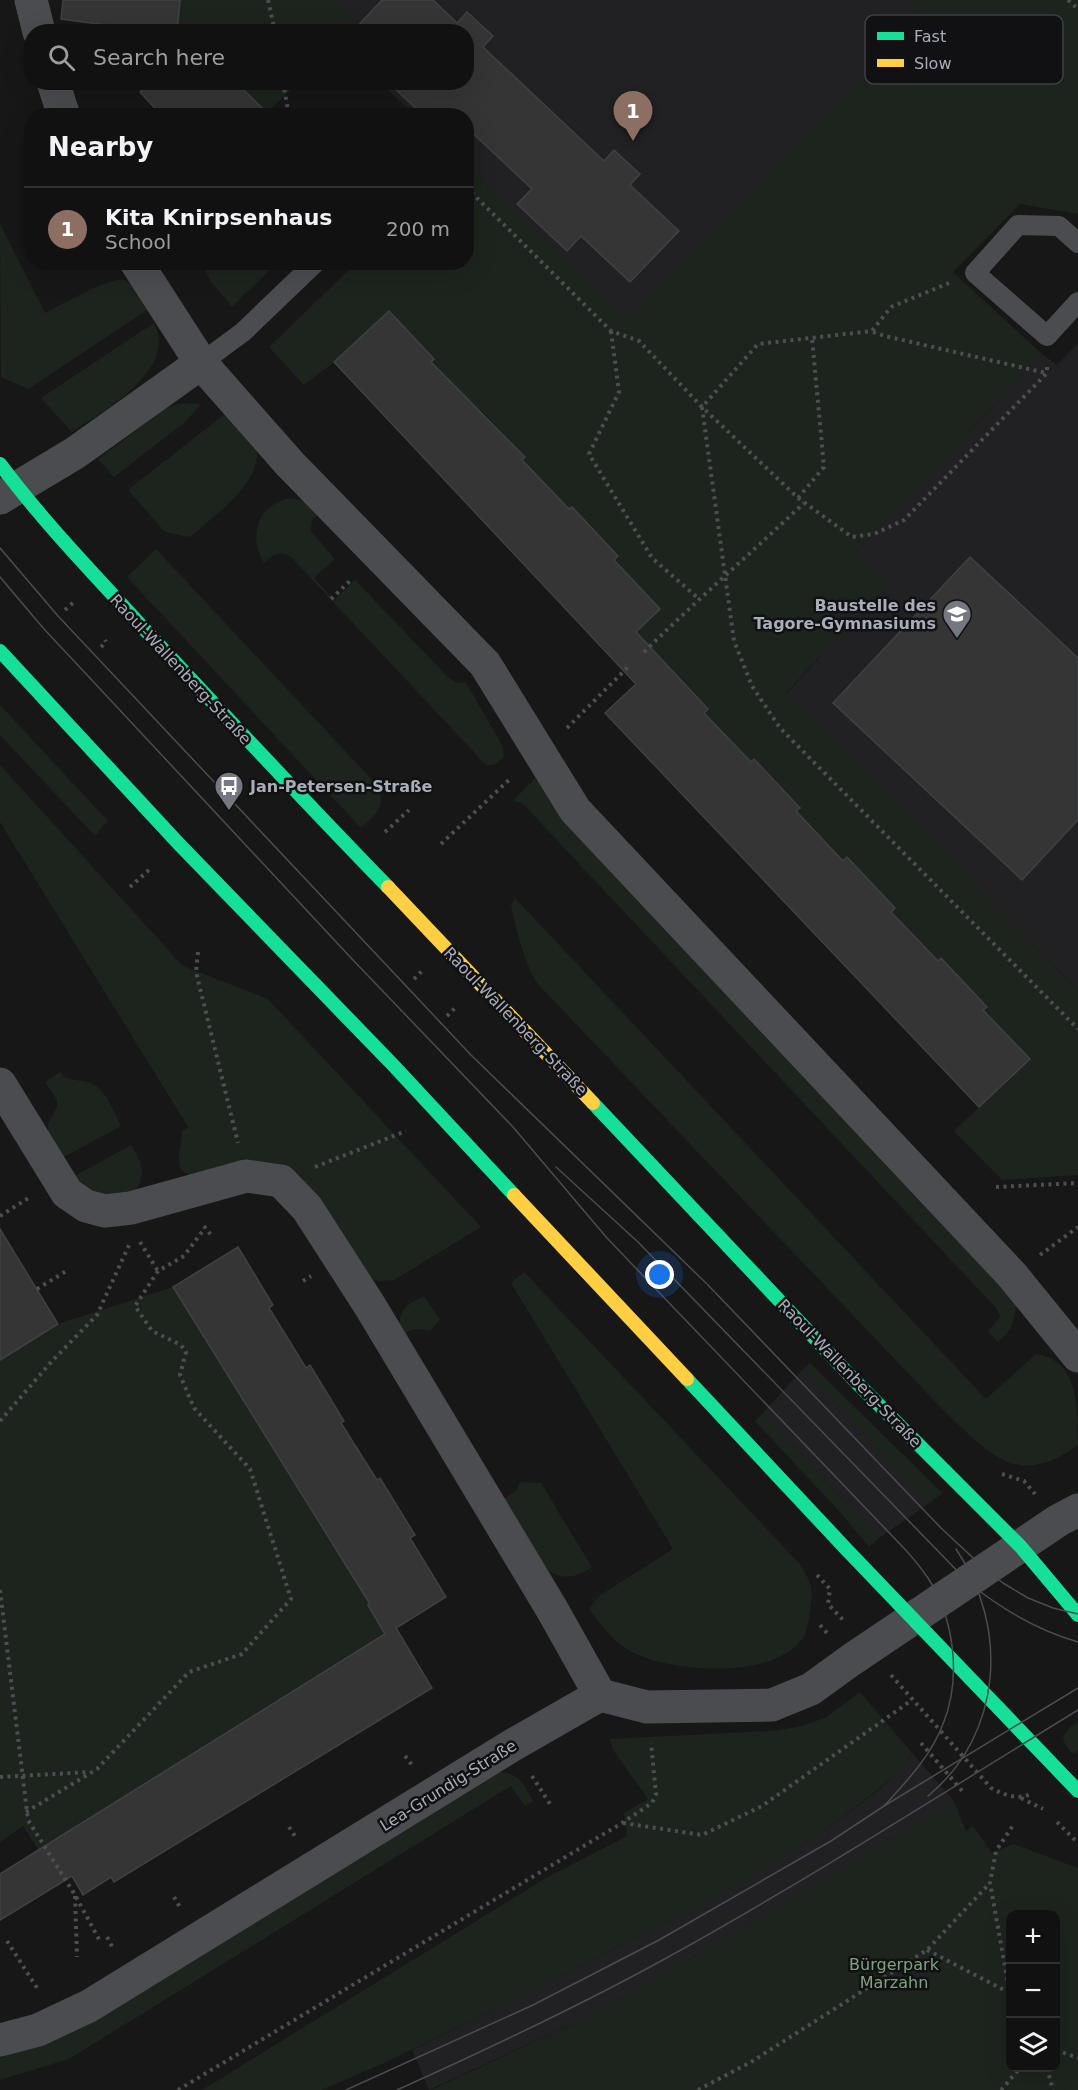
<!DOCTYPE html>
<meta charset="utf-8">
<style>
:root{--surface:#111;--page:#1a1a1a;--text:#f1f3f6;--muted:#9c9d9f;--line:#303131;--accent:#d93025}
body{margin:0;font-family:"DejaVu Sans",sans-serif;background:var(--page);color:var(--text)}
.controls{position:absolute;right:18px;bottom:18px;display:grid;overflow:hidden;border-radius:12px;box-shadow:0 6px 24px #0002}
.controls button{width:54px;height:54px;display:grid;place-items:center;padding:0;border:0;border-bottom:2px solid var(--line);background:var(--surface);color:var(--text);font:30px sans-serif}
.you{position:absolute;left:660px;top:1275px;width:21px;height:21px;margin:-15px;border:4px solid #fff;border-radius:50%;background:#1a73e8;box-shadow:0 0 0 9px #1a73e833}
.badge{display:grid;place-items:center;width:39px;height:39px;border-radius:50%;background:var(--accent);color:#fff;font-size:20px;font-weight:700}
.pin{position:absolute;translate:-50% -50px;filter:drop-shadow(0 2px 3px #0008)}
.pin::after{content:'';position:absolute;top:32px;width:21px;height:18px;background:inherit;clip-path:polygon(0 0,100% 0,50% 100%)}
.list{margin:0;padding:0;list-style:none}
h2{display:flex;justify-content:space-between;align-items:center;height:78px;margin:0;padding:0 24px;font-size:26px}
h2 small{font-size:20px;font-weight:400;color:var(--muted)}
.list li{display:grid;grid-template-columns:39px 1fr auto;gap:18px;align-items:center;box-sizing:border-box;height:84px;padding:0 24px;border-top:2px solid var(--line)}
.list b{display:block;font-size:22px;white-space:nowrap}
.list p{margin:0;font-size:20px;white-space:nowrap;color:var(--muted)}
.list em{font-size:20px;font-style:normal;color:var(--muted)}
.icon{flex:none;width:33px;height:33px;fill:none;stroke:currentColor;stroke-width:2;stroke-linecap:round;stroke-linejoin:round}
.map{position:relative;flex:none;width:1078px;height:2090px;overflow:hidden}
.search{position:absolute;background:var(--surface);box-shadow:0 6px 24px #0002;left:24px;top:24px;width:450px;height:66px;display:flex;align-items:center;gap:15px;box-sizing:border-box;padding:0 21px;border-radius:24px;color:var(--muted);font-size:22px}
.panel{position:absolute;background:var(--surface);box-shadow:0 6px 24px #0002;left:24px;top:108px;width:450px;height:162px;border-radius:24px}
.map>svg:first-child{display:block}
</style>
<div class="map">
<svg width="1078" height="2090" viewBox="0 0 1078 2090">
<rect width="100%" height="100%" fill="#171717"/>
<g fill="#212123">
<polygon points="332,0 905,0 920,14 629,322 467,166 466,116 415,115 380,83 466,82 466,32 351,31 358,25"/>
<polygon points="1078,343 1078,990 786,694 887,584 854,555 1042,354 1057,365"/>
<polygon points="803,1369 930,1503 879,1538 763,1413"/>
<polygon points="912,1753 954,1801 718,1943 581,2020 429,2090 412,2050 515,2000 735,1886 783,1857 824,1831 876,1792 900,1771"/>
</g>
<g fill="#1d241e" fill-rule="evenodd">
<polygon points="180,0 332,0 358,25 351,32 172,32 171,28 178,27"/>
<polygon points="905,0 1078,0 1078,214 1020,204 953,272 1042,354 854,555 888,584 786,693 1078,990 1078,1175 1002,1180 954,1131 1030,1059 1008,1036 981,1012 987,1006 941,958 938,961 889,913 847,858 843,861 795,813 800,807 754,759 751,762 703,714 708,709 662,660 630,637 660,609 613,561 618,555 572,507 569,509 520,461 525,456 480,409 478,411 453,388 389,311 334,362 304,385 269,347 356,263 466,262 467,166 629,321 920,14"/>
<polygon points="236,83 298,83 267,113"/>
<path d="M0 224 45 313C60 306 109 276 124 280 134 284 141 301 147 310L28 389 1 377Z"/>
<polygon points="201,263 277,263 232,307 211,282"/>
<path d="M154 323C178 370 104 411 72 432L41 398Z"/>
<polygon points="190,403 201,404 185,422 114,477 98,459 165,409 177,404"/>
<path d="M226 413C234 421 245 430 252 439 275 474 211 518 190 537L165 532 128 490Z"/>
<path d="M289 498 303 500 321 511 312 520 311 531 335 559 314 578 334 600 355 580 448 677 456 682 466 683 502 745 504 756C498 763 495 766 486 765L290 556C278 551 273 554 264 563 248 535 257 506 289 498Z"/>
<path d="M156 549 376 784C388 806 377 814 361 828L127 577Z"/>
<polygon points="0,705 108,821 95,836 0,735"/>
<path d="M0 765 183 966 268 999 481 1227 394 1280 380 1281 371 1279 315 1197 302 1178 293 1172 193 1176C169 1170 183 1148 182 1131L188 1127 0 822Z"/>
<path d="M538 775 1002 1286 1016 1305C1014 1324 1012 1329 998 1342L988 1331 1000 1317 996 1308 522 803 513 801Z"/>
<path d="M515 898 986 1399 1036 1354C1078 1359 1078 1406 1078 1445 1017 1490 989 1453 944 1411L536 982C523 958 517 932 511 906Z"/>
<path d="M61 1071 64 1077C73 1081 83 1080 91 1083 106 1089 114 1113 121 1126L62 1158 48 1137V1124L57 1107V1100L45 1082Z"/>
<path d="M131 1145C143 1164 147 1174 134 1193 103 1200 96 1196 73 1177Z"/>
<path d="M524 1272 800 1564C812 1585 814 1587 810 1611 809 1620 807 1631 803 1638 774 1680 670 1673 630 1651 612 1641 601 1625 589 1609L599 1596 673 1549 511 1283Z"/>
<polygon points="173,1287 352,1576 374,1601 368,1605 385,1634 39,1851 23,1826 0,1842 0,1360 58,1324"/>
<path d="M424 1296 440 1320 430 1331C418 1328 411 1328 401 1336 396 1312 404 1306 424 1296Z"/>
<polygon points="810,1363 942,1493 930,1503 803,1369"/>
<polygon points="763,1413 879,1538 869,1547 840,1512 755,1421"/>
<path d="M520 1482 541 1483 592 1567C573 1580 560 1580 542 1566L502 1500 516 1491Z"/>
<polygon points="860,1692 912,1753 900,1771 875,1792 824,1831 783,1857 735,1886 515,2000 382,2064 321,2090 202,2090 546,1878 627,1836 624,1813 648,1799 613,1750 610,1739 770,1731 798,1727 825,1718"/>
<polygon points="1078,1722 1078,1751 1073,1754 1065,1744 1063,1737 1069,1728"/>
<path d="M492 1772C519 1771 521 1780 533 1801L525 1806 511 1786 69 2059 0 2080V2058L44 2043Z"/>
<path d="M954 1801 966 1831 973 1826 992 1853 1013 1844 1078 1868V2090H431L581 2020 718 1943ZM1010 1914H1056V2068H1010Z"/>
</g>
<g fill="#353536" stroke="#3f4043" stroke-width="1.5">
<polygon points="63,0 180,0 177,32 122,32 121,27 61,19"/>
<polygon points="382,0 433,0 457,23 467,12 493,36 483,47 604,161 614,150 640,174 630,185 679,231 630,282 581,236 567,251 517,204 532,189 466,127 466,116 424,116 393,87 397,82 466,82 466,32 352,32"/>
<polygon points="144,82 236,82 270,116 162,116 140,92 146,86"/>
<polygon points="389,311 434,359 431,362 525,457 522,460 569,509 572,507 618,556 614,560 660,609 636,632 708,709 704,713 751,762 754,759 800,808 796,811 843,861 847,857 895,908 891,912 938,961 941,958 987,1007 983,1010 1030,1059 979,1107 605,713 636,684 334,362"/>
<polygon points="970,557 1078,658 1078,820 1022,880 833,703"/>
<polygon points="0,1229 58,1324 0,1360"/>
<polygon points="238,1247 273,1305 269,1308 306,1368 310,1365 344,1421 341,1423 377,1480 380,1478 415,1535 410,1538 446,1597 396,1628 432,1688 114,1882 111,1877 83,1895 72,1876 0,1920 0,1874 385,1634 368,1605 370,1604 173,1287"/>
</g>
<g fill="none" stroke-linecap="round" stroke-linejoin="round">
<g stroke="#4d4e52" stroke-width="4" stroke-dasharray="3 4.5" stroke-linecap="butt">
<polyline points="268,0 275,32"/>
<polyline points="1068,0 1078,9"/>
<polyline points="283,82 289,116"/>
<polyline points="466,187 611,331 639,341 702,407 798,498 852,537 874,534 904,520 1047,373 1047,364"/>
<polyline points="949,283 891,307 872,331 758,344 702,407 734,641 752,686 780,728 1078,1029"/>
<polyline points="611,331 619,392 589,454 652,558 698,598"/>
<polyline points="873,332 885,336 1046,373"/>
<polyline points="798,498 824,467 812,338"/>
<polyline points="331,599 352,579"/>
<polyline points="65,610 73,603"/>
<polyline points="101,647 106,642 105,640"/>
<path d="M644 652C696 601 751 553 804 503"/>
<polyline points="567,728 630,665"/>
<polyline points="385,832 409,810"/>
<polyline points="441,844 512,777"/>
<polyline points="130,887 151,868"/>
<polyline points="198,952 196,972 238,1143"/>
<polyline points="414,979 422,971"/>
<polyline points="447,1016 455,1008"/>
<polyline points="315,1167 406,1131"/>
<polyline points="996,1187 1078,1183"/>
<polyline points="0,1216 30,1197"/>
<polyline points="204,1226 211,1235"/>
<polyline points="140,1242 158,1271"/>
<polyline points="1040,1255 1078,1227"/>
<polyline points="303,1281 311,1276"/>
<polyline points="37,1289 68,1270"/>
<polyline points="0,1421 52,1361 97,1315 130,1243"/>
<polyline points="1002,1474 1024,1481 1035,1494"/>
<polyline points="817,1575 830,1589 828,1604 845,1622"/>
<polyline points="0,1590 28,1820 75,1895 101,1943"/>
<polyline points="820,1625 827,1633"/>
<path d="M891 1675 991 1788C1005 1795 1016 1800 1031 1794"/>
<polyline points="921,1743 964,1793"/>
<polyline points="405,1756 412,1765"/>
<polyline points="532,1776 550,1804"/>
<polyline points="0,1777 89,1772"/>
<polyline points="1021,1798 1043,1809"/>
<polyline points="26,1812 97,1769 189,1672 242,1654 291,1599 250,1469 194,1408 180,1375 186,1352 181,1345 152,1331 135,1306 158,1271 184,1256 205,1228"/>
<polyline points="1057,1822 1078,1843"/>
<polyline points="623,1823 702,1835 762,1806 912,1700"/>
<polyline points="289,1827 295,1836"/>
<polyline points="75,1896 77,1957"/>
<polyline points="174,1897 181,1909"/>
<polyline points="107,1937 114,1950"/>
<polyline points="7,1941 39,1991"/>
<polyline points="927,1950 1008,1992"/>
<polyline points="1010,1995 990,1883 996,1851 1014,1824"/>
<polyline points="1056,2050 1078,2058"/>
<polyline points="1047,2068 1053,2090"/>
<polyline points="178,2090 622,1823 652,1803 656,1794 651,1743"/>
<polyline points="698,2090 751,2062 927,1950 990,1883"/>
<polyline points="1001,2090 1020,2068"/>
</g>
<g stroke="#4b4c50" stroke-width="20">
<polyline points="1078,243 1059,226 1018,225 975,273 1047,336 1078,302"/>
<polyline points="201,363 243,332 316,262"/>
</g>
<g stroke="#4b4c50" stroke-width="33">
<polyline points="31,0 39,32"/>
<polyline points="53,82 64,116"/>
<polyline points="136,262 201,363 290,464 485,664 575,810 1012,1275 1078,1356"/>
<polyline points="0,498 75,453 201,363"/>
<polyline points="0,1084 67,1193 86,1206 105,1211 131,1208 246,1176 281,1181 307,1208 370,1306 553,1611 600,1695"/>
<polyline points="0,2040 38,2030 89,2006 511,1746 600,1695 647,1707 772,1705 811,1689 851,1660 1059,1520 1078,1510"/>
</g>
<g stroke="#16e098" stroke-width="14">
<path d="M0 464C44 523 97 577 147 632 227 718 306 803 388 887"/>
<polyline points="0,651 179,844 394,1066 514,1195"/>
<polyline points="593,1103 858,1384 1021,1547 1078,1615"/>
<polyline points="687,1379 847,1550 1078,1791"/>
</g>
<g stroke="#ffcf43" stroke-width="14">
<polyline points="388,887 593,1103"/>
<polyline points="514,1195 687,1379"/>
</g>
<g stroke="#4b4c4f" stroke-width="1.5">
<polyline points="0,548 58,616 471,1055 707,1284 941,1528 986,1570 1003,1583 1028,1598 1053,1608 1078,1614"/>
<path d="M0 577 44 629 88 676 352 959 513 1127 607 1238 898 1542C909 1553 919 1565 928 1578 954 1619 962 1677 943 1724 931 1756 907 1781 884 1806"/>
<path d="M556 1167 638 1242 968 1582C1001 1609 1037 1630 1078 1642"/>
<path d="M928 1796C1003 1734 1009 1627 956 1549"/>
<polyline points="346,2090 533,2005 659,1940 831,1841 884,1806 1078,1688"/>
<path d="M397 2090C490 2048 582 2005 670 1956 809 1879 943 1793 1078 1710"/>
</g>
</g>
<defs>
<g id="school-pin" transform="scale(1.5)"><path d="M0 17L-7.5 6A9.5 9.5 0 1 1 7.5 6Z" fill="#757880" stroke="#111113"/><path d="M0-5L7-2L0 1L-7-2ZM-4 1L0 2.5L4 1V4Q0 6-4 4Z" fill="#fff"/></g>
<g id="bus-pin" transform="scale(1.5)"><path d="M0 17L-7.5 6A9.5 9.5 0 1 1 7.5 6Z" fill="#757880" stroke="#111113"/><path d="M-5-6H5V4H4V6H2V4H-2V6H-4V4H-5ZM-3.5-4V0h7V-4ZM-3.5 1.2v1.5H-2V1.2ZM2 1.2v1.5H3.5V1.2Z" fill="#fff"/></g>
</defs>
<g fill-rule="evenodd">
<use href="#school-pin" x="957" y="614"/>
<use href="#bus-pin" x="229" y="786"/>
</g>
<g text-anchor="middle" stroke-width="5" stroke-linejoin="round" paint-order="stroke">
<g font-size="16" font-weight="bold" fill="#a8adb8" stroke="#111113" text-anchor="end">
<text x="936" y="611">Baustelle des<tspan x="936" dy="18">Tagore-Gymnasiums</tspan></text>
<text x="250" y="792" text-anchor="start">Jan-Petersen-Straße</text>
</g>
<g font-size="16" fill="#a8adb8" stroke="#111113">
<text transform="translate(181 669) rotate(47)" y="6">Raoul-Wallenberg-Straße</text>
<text transform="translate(516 1021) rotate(46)" y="6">Raoul-Wallenberg-Straße</text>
<text transform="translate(850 1373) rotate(46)" y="6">Raoul-Wallenberg-Straße</text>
<text transform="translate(448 1785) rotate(-32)" y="6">Lea-Grundig-Straße</text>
</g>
<g font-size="16" fill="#7fa381" stroke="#111113">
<text x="894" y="1970">Bürgerpark<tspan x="894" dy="18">Marzahn</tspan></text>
</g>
</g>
<rect x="865" y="15" width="198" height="69" rx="9" fill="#111113" stroke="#3e4045" stroke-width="1.5"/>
<rect x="877" y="32" width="27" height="8" fill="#16e098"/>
<rect x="877" y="59" width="27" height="8" fill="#ffcf43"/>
<g font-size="16" fill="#a8adb8">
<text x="914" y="42">Fast</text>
<text x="914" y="69">Slow</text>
</g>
</svg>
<div class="controls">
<button>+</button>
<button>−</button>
<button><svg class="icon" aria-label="layers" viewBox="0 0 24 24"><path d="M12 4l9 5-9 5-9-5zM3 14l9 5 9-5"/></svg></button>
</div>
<div class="you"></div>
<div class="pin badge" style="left:633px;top:141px;background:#8d6e63">1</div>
<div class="search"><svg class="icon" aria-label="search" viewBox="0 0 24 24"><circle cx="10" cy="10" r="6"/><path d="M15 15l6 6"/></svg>Search here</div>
<section class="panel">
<h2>Nearby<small></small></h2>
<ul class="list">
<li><span class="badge" style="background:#8d6e63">1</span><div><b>Kita Knirpsenhaus</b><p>School</p></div><em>200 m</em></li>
</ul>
</section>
</div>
